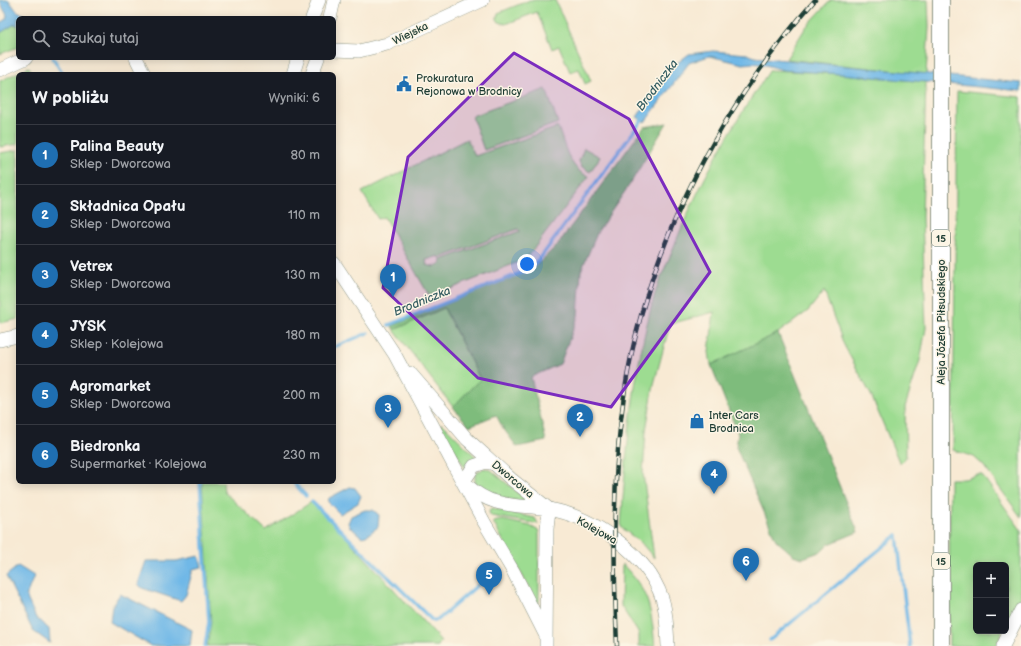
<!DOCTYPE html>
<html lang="pl">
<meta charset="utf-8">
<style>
:root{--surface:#171b24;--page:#20242c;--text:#f1f3f6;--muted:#9ea1a6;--line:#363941;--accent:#1f6fb2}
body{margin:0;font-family:"Balsamiq Sans",sans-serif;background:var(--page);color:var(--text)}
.controls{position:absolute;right:12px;bottom:12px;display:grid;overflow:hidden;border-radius:6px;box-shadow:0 2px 10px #0003}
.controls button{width:36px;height:36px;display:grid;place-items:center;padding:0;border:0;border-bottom:1px solid var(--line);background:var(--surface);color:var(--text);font:20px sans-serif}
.you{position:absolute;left:527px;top:264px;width:14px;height:14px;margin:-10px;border:3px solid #fff;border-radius:50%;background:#1a73e8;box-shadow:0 0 0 6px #1a73e833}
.badge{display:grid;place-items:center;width:26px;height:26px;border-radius:50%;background:var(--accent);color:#fff;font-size:13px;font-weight:700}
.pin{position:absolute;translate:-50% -33px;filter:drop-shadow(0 1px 2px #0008)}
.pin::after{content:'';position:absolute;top:21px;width:14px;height:12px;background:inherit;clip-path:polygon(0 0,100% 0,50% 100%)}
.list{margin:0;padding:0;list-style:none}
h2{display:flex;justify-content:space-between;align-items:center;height:52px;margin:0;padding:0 16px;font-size:17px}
h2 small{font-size:13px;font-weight:400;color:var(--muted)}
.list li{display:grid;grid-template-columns:26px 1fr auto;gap:12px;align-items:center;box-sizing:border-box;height:60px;padding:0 16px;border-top:1px solid var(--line)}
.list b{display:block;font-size:15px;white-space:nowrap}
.list p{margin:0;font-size:13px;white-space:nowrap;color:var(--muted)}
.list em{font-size:13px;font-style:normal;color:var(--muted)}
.icon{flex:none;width:22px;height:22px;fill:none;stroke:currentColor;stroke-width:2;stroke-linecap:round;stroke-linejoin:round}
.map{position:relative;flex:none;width:1021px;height:646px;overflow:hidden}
.search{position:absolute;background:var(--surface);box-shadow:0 2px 10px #0003;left:16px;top:16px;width:320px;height:44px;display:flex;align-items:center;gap:10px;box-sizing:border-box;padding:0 14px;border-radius:6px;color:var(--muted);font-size:15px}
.panel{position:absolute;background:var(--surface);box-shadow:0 2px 10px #0003;left:16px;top:72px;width:320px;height:412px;border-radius:6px}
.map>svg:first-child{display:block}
</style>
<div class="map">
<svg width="1021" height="646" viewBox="0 0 1021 646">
<rect width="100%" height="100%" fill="#fcf5e5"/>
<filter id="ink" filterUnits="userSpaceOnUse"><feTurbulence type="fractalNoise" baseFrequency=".025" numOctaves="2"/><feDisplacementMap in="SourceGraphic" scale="8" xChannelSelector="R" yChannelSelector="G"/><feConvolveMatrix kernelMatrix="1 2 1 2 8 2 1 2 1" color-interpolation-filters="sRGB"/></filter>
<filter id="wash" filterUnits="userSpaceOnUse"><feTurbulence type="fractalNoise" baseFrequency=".012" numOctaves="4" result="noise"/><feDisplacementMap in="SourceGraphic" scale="16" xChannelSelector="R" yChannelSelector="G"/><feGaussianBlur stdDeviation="0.9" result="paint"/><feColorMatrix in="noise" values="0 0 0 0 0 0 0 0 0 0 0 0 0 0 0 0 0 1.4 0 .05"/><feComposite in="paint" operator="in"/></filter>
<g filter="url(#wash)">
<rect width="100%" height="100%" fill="#f8ead4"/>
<g fill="#9ddc91" stroke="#5e8c62" fill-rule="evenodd">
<polygon points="530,0 555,0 591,81 585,84 579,69 570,72 559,46 552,49 537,12 506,24 499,22 497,19 498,13"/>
<polygon points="831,0 928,0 929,27 926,74 786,59 806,27"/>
<polygon points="15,24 18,26 18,47 0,54 0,33"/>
<polygon points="29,67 33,74 18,74 18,144 0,147 0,81"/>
<path d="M770 70 841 74 926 82 922 217 926 328 920 360 905 407 906 457 900 464 871 395 844 345 824 291 808 311 778 333 711 365 709 352 714 312 670 324 654 384 646 430 643 473 654 558 643 545 621 527C626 450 633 372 654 297 658 282 665 268 671 254 696 189 730 128 770 70Z"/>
<polygon points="546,89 558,123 484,150 472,116"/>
<polygon points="957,91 1021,97 1021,517 983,465 974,457 953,450"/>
<path d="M558 127C564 143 570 172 589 176L526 259 430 297 384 217 378 219 362 192 467 139 475 156ZM518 229 520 231 441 260V263L434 267 427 265 426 260 439 256 440 258Z"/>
<polygon points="584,148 600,157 590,172 581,166 579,161"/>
<polygon points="18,150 18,319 0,323 0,153"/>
<polygon points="444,308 480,379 453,407 394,330"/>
<polygon points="442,423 477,458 465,468 440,425"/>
<path d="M484 468 491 470 530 503C515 500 482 497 475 482V474Z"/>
<polygon points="977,475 982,475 1021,530 1021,598 1006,626 1006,565 976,565 976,631 1003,631 996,646 949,646 950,479 965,479"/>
<polygon points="202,482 223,482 224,492 266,531 313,501 441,641 438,646 207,646 211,622"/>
<polygon points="491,508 535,518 538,524 491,516 489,512"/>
<polygon points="503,520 530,526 539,531 539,602 537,602 493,522"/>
<path d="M622 564C650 592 651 609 655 646H639V634L621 606Z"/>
</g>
<g fill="#7ebc7b" stroke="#4e7c58">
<polygon points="667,123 630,184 598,231 581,271 578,316 560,364 531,377 546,441 517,447 503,428 496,415 469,426 453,407 480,379 444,308 394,330 392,326 533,269 558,244 644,127"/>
<polygon points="778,333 858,532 829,544 822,551 803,558 793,555 776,540 736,447 738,434 711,365"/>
</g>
<g fill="#6fb8e7" stroke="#477a8e">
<polygon points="0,0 9,0 16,10 29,18 18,18 18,26 15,24 0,33 0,23 6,19 7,15 0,3"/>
<polygon points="713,51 747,54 755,57 1021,83 1021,91 841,74 783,70 766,65 753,63 743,64 709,56 689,63 645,122 637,117 672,67 689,54"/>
<polygon points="350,487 355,488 361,496 358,503 340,514 328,502 329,498"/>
<polygon points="365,510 373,510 379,515 378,527 366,536 362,537 350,527 348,523 351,516"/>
<polygon points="199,556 202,567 193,569 186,595 181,601 142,588 138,584 146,561 176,561"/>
<polygon points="18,566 34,576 26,596 36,618 49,629 50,643 33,631 6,576"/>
<polygon points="120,594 192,630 190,646 151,646 110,622 112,606"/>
</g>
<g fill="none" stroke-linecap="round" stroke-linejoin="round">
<g stroke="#6fb8e7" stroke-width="3.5">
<polyline points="53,58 63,74"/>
<polyline points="389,325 528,270 541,257 645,116"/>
<polyline points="334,347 368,333"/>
<polyline points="200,482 209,622 205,646"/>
<polyline points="293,482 306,496"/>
<polyline points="312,502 433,621 439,619 480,583"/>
<polyline points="897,535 910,646"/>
<polyline points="770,640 897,535"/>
</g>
</g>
</g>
<g filter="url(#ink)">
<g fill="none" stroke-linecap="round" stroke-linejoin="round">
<g stroke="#8c9484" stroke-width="14">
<g id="minor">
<polyline points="312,18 319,0"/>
<polyline points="330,18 334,0"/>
<polyline points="334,50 359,51 387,44 483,0"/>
<polyline points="136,58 144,74"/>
<polyline points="0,70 26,58"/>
<polyline points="293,74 298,58"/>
<polyline points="312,74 318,58"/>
<polyline points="334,263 395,355 484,522 513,571 545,634"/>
<polyline points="0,340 18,336"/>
<polyline points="411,374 467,439 511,479 549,509"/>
<polyline points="464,481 474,466 486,462 494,464"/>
<path d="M468 486C494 509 516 504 548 509 593 516 647 554 662 598 667 613 667 630 668 646"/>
<polyline points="546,646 547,529 549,509"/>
<polyline points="1003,646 1021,610"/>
</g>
</g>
<g stroke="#8c9484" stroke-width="18">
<polyline id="major" points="941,646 941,0"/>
</g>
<use href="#minor" stroke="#fff" stroke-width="13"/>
<use href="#major" stroke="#fff" stroke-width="16"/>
<g stroke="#1f3d34" stroke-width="4.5">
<path id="rail" d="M617 646C614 571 612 494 621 419 638 264 713 116 815 0"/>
</g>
<use href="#rail" stroke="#fcf5e5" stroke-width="3" stroke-dasharray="9" stroke-linecap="butt"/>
</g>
</g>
<path fill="#7b2cbf" fill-opacity="0.2" stroke="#7b2cbf" stroke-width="3" stroke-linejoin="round" d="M514 53 629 119 710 272 611 407 478 378 383 288 408 157Z"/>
<defs>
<g id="civic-bare" transform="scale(1.2)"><path d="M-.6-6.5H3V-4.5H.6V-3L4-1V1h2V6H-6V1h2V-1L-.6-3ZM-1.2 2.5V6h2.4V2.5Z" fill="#1f6fb2" stroke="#fcf5e5" stroke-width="2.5" paint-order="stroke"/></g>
<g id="shop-bare" transform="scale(1.2)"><path d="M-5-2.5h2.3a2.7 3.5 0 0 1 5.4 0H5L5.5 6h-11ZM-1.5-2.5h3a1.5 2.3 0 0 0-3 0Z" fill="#1f6fb2" stroke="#fcf5e5" stroke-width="2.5" paint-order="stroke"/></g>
</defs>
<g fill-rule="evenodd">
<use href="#civic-bare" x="404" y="84"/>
<use href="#shop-bare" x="697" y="421"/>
</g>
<g text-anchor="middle" stroke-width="3" stroke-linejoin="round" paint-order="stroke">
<g fill="#fcf5e5" stroke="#617469" stroke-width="1">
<rect x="932" y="230" width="18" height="16" rx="3"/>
<rect x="932" y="553" width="18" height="16" rx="3"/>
</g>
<g font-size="10" font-weight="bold" fill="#1f3d34">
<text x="941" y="242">15</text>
<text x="941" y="565">15</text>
</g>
<g font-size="11" fill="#1f3d34" stroke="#fcf5e5">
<text transform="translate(410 33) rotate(-26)" y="4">Wiejska</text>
<text transform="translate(941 322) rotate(-90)" y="4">Aleja Józefa Piłsudskiego</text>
<text transform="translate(513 479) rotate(40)" y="4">Dworcowa</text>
<text transform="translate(597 530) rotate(29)" y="4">Kolejowa</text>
</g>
<g font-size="11" fill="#1f3d34" stroke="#fcf5e5" text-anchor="start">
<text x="416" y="82">Prokuratura<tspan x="416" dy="13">Rejonowa w Brodnicy</tspan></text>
<text x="709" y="419">Inter Cars<tspan x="709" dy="13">Brodnica</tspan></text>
</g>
<g font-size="12" font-style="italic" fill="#335c61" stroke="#fcf5e5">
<text transform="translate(657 85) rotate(-53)" y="4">Brodniczka</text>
<text transform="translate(422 301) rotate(-22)" y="4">Brodniczka</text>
</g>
</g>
</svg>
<div class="controls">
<button>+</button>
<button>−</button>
</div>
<div class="you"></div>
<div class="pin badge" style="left:393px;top:297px">1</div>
<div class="pin badge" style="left:580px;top:437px">2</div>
<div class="pin badge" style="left:388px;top:428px">3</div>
<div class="pin badge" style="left:714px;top:494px">4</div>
<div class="pin badge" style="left:489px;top:595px">5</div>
<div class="pin badge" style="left:746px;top:581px">6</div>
<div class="search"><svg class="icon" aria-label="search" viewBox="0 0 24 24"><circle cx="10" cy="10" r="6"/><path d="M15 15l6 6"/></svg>Szukaj tutaj</div>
<section class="panel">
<h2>W pobliżu<small>Wyniki: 6</small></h2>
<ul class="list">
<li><span class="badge">1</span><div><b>Palina Beauty</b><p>Sklep · Dworcowa</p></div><em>80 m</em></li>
<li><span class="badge">2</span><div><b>Składnica Opału</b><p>Sklep · Dworcowa</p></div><em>110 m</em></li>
<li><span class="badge">3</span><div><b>Vetrex</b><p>Sklep · Dworcowa</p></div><em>130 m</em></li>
<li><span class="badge">4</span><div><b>JYSK</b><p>Sklep · Kolejowa</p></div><em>180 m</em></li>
<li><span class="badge">5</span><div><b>Agromarket</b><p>Sklep · Dworcowa</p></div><em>200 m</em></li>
<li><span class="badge">6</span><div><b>Biedronka</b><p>Supermarket · Kolejowa</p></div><em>230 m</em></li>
</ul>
</section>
</div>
